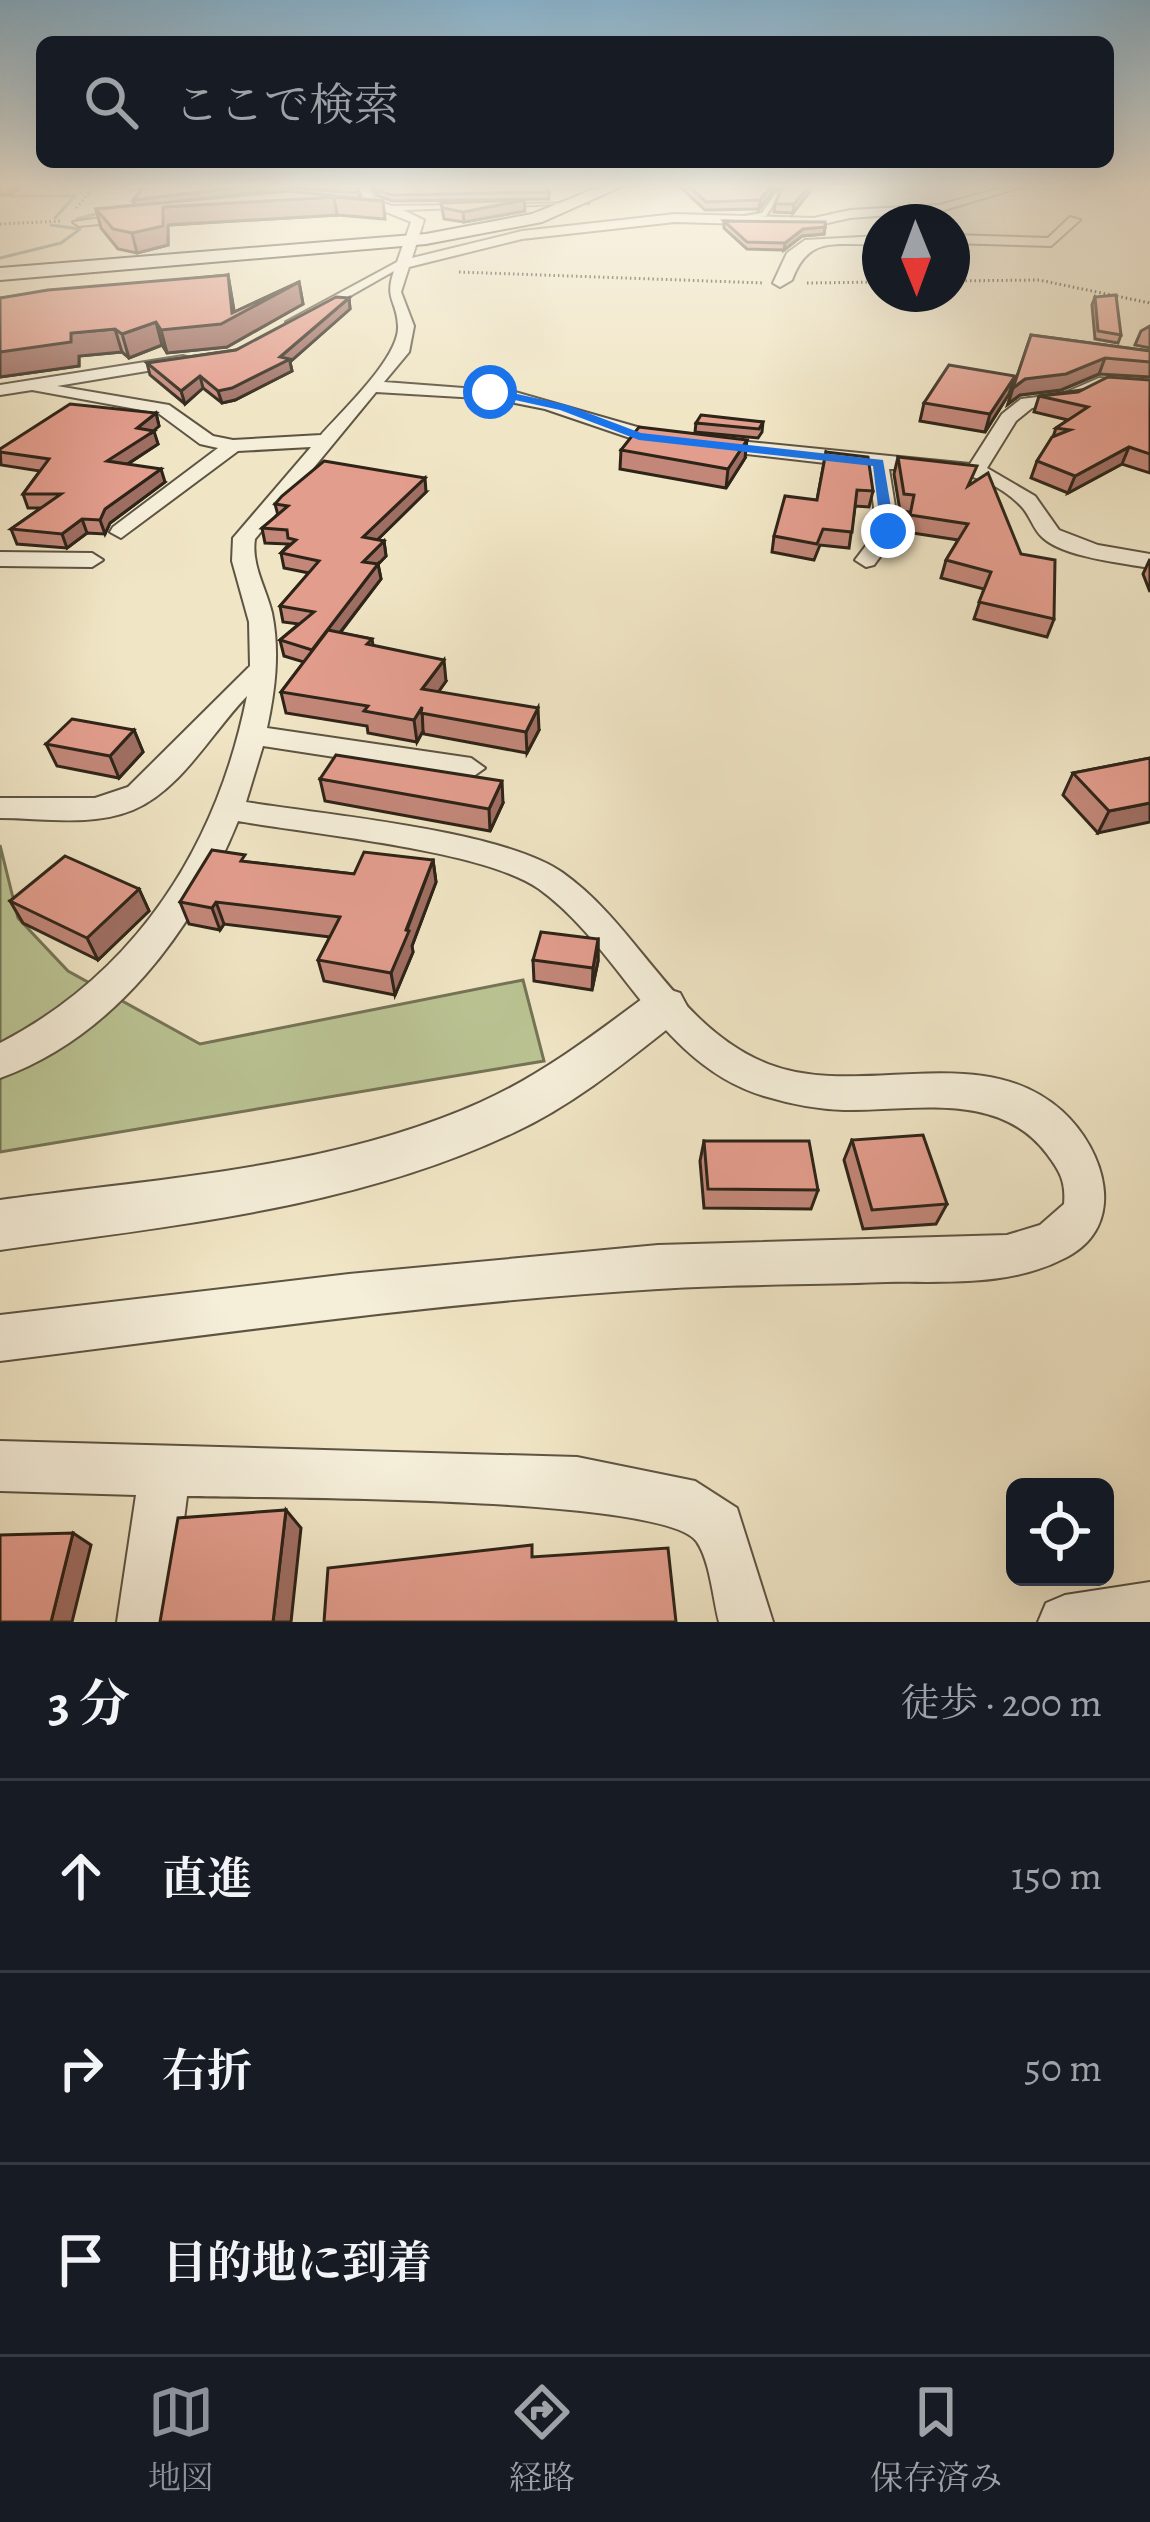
<!DOCTYPE html>
<html lang="ja">
<meta charset="utf-8">
<style>
:root{--surface:#171b24;--page:#242831;--text:#f1f3f6;--muted:#9ea1a6;--line:#363941;--accent:#8c9099}
body{margin:0;font-family:Alegreya,"Noto Serif JP",serif;background:var(--page);color:var(--text)}
.controls{position:absolute;right:36px;bottom:36px;display:grid;overflow:hidden;border-radius:18px;box-shadow:0 12px 48px #0002}
.controls button{width:108px;height:108px;display:grid;place-items:center;padding:0;border:0;border-bottom:3px solid var(--line);background:var(--surface);color:var(--text);font:60px sans-serif}
.compass{position:absolute;left:862px;top:204px;width:108px;height:108px;border-radius:50%;background:var(--surface);box-shadow:0 12px 48px #0002;rotate:179deg}
.stop{position:absolute;width:36px;height:36px;margin:-27px;border:9px solid #1a73e8;border-radius:50%;background:#fff}
.stop.end{background:#1a73e8;border-color:#fff;box-shadow:0 3px 12px #0008}
.list{margin:0;padding:0;list-style:none}
h2{display:flex;justify-content:space-between;align-items:center;height:156px;margin:0;padding:0 48px;font-size:51px}
h2 small{font-size:39px;font-weight:400;color:var(--muted)}
.list li{display:grid;grid-template-columns:78px 1fr auto;gap:36px;align-items:center;box-sizing:border-box;height:192px;padding:0 48px;border-top:3px solid var(--line)}
.list b{display:block;font-size:45px;white-space:nowrap}
.list em{font-size:39px;font-style:normal;color:var(--muted)}
.icon{flex:none;width:66px;height:66px;fill:none;stroke:currentColor;stroke-width:2;stroke-linecap:round;stroke-linejoin:round}
.map{position:relative;flex:none;width:1150px;height:1622px;overflow:hidden}
.search{position:absolute;background:var(--surface);box-shadow:0 12px 48px #0002;left:36px;right:36px;top:36px;height:132px;display:flex;align-items:center;gap:30px;box-sizing:border-box;padding:0 42px;border-radius:18px;color:var(--muted);font-size:45px}
.sheet{height:732px;background:var(--surface)}
nav{display:flex;justify-content:space-around;align-items:center;box-sizing:border-box;height:168px;border-top:3px solid var(--line);background:var(--surface);font-size:33px;color:var(--muted)}
nav a{display:grid;justify-items:center;gap:6px}
nav .on{color:var(--accent)}
.map>svg:first-child{display:block}
</style>
<div class="map">
<svg width="1150" height="1622" viewBox="0 0 1150 1622">
<rect width="100%" height="100%" fill="#f0e5c5"/>
<filter id="stains"><feTurbulence type="fractalNoise" baseFrequency=".00167" numOctaves="4"/><feColorMatrix values="0 0 0 0 .2 0 0 0 0 .09 0 0 0 0 .02 0 0 0 .5 -.17"/></filter>
<radialGradient id="worn" r=".72"><stop offset=".6" stop-color="#630" stop-opacity="0"/><stop offset="1" stop-color="#630" stop-opacity=".3"/></radialGradient>
<polygon fill="#bbc494" stroke="#747456" stroke-width="3" points="0,845 18,918 68,971 200,1044 523,980 544,1061 0,1152"/>
<g fill="none" stroke-linecap="round" stroke-linejoin="round">
<g stroke="#6f8079" stroke-width="3">
<polyline points="0,196 75,196 55,218"/>
<polyline points="943,210 1030,185"/>
<polyline points="77,219 107,211"/>
<polyline points="0,258 61,243 80,229 51,225"/>
</g>
<g stroke="#5e5443" stroke-width="5">
<polygon id="service" points="776,193 779,195 766,216 732,221 729,219 762,213"/>
</g>
<g stroke="#5e5443" stroke-width="4">
<g id="minor">
<path d="M358 185H368L375 200 392 206 589 203 403 210 424 220 412 258 522 231 675 214 814 218 850 210 940 205 1011 185H1028L941 211 850 218 814 226 675 222 522 239 409 267 401 292 414 326 409 352 384 382 515 392 658 433 970 464 1002 414 1021 399 1062 394 1099 378 1150 382V392L1102 388 1072 403 1032 408 1016 421 987 468 1035 496 1059 530 1098 545 1150 554V568C1122 563 1062 557 1042 537 1033 529 1030 515 1021 506 985 469 936 469 889 469L899 531 874 565 866 567 855 560 877 531 869 468 642 442 545 409 495 399 376 392 255 539C251 565 266 588 272 613 280 652 275 691 267 728L471 758 485 768 471 778 263 746 246 802C324 815 503 830 563 873 639 927 677 1028 768 1064 860 1100 981 1038 1062 1111 1105 1150 1128 1225 1067 1257 1011 1287 948 1281 886 1282 810 1285 734 1284 658 1289 438 1302 219 1334 0 1361V1315L349 1274 658 1245 1007 1235 1040 1225 1064 1204C1066 1182 1060 1171 1047 1154 999 1090 914 1111 844 1110 816 1109 791 1104 764 1096 658 1064 623 950 539 889 485 850 310 834 238 821 194 930 114 1037 0 1078V1043C137 972 217 846 247 696 212 732 181 790 133 810 92 827 42 818 0 818V798H95L128 787 250 666 249 622 232 561 233 538 311 447 238 451 121 538 110 532 113 527 218 448 200 444 158 413 32 390 0 395V385L183 356 189 358V364L57 386 169 405 213 436 233 440 321 435C342 411 400 357 398 326 397 300 384 300 394 271L299 325 286 322 397 262 411 222 366 204Z"/>
<polygon points="136,213 140,220 79,226 73,222"/>
<polygon points="1070,217 1080,220 1051,246 952,243 952,235 1048,238"/>
<path d="M880 236V244C836 246 809 234 792 280L780 287 773 283 787 253 805 240Z"/>
<polygon points="0,552 92,553 103,560 92,567 0,566"/>
<path d="M0 1441 577 1457 695 1481 737 1508 773 1622H719C713 1599 710 1561 697 1542 667 1495 259 1498 187 1496L171 1622H117L136 1495 0 1491Z"/>
<polygon points="1150,1582 1150,1622 1038,1622 1046,1603 1065,1595"/>
</g>
</g>
<g stroke="#5e5443" stroke-width="4">
<path id="tertiary" d="M665 988 680 993 687 1006 680 1019C628 1060 575 1104 515 1132 353 1209 174 1225 0 1250V1200C160 1178 332 1169 481 1102 542 1075 596 1033 650 993Z"/>
</g>
<g stroke="#2d2418" stroke-width="4">
<polygon id="secondary" points="604,185 625,185 542,222 426,244 0,280 0,268 426,234 532,214"/>
</g>
<g stroke="#2d2418" stroke-width="3" stroke-dasharray="1.5 3" stroke-linecap="butt">
<polyline points="76,208 96,185"/>
<polyline points="0,224 62,221"/>
<polyline points="459,272 764,283"/>
<polyline points="952,281 1039,280 1150,303"/>
<polyline points="807,283 880,282"/>
</g>
<use href="#service" fill="#f5eed9" fill-rule="evenodd"/>
<use href="#minor" fill="#f5eed9" fill-rule="evenodd"/>
<use href="#tertiary" fill="#f5eed9" fill-rule="evenodd"/>
<use href="#secondary" fill="#f5eed9" fill-rule="evenodd"/>
</g>
<g fill="#c38779" stroke="#2d2418" stroke-width="3" fill-rule="evenodd">
<polygon points="0,185 23,185 12,194 0,194"/>
<path d="M145 185H356L360 199 383 201 385 219 337 215 168 225V245L137 253 118 249 101 228 96 209 135 205 133 200ZM258 192H270L189 200Z"/>
<polygon points="371,185 544,185 549,192 549,199 393,201 378,196"/>
<polygon points="678,185 815,185 793,213 774,212 775,204 781,192 775,189 759,209 705,210"/>
<polygon points="441,203 525,211 464,222 444,219"/>
<polygon points="724,221 825,227 824,234 802,236 784,250 747,249 724,228"/>
<polygon points="228,275 234,312 299,282 303,304 227,347 167,353 162,345 129,358 122,352 79,356 79,366 0,377 0,298"/>
<polygon points="1095,297 1121,335 1118,343 1095,339 1092,305"/>
<polygon points="349,298 350,309 290,362 292,371 235,400 222,403 203,388 185,404 150,375 147,363 236,350"/>
<polygon points="1150,326 1150,348 1135,345 1141,331"/>
<polygon points="1031,335 1150,351 1150,377 1099,374 1061,390 1020,395 1008,404"/>
<polygon points="1150,380 1150,473 1122,464 1068,493 1031,478 1037,461 1053,437 1056,428 1068,420 1034,412 1039,396"/>
<polygon points="1009,394 985,432 920,421 924,403"/>
<polygon points="156,413 159,426 153,431 158,444 128,464 165,482 110,523 105,534 87,533 67,548 17,544 11,529 41,508 28,508 23,494 40,471 1,465 0,449"/>
<polygon points="763,422 762,432 758,438 695,432 696,423"/>
<polygon points="621,450 745,458 726,488 620,469"/>
<polygon points="826,452 873,491 869,507 855,506 849,548 820,545 814,560 772,552 774,536 817,500"/>
<polygon points="898,457 971,484 1021,554 1054,619 1047,637 974,619 984,589 941,578 946,560 958,540 906,532 910,512 900,511 894,474"/>
<polygon points="426,492 377,540 384,541 386,556 378,564 381,579 340,633 372,639 373,645 446,681 438,692 539,730 527,753 424,734 423,731 417,742 368,733 367,726 286,713 281,692 304,662 284,656 280,640 299,624 283,622 280,606 309,573 284,568 281,553 289,544 265,543 262,528 278,515 275,504"/>
<polygon points="1150,559 1150,592 1143,574"/>
<polygon points="134,730 143,752 119,778 57,766 46,744"/>
<polygon points="1150,758 1098,833 1063,795 1073,773"/>
<polygon points="320,779 503,803 490,831 325,801"/>
<polygon points="433,860 436,882 412,946 413,952 395,995 324,981 318,960 330,937 224,924 220,930 189,924 180,902 247,862 354,874"/>
<polygon points="139,889 149,911 98,960 23,923 10,901"/>
<polygon points="598,939 598,961 592,990 534,981 533,960"/>
<polygon points="852,1140 947,1204 936,1224 863,1229 844,1160"/>
<polygon points="704,1141 818,1190 811,1209 704,1208 700,1161"/>
</g>
<g fill="#9f6e63" stroke="#2d2418" stroke-width="3">
<polygon points="10,185 23,185 12,194"/>
<polygon points="257,185 258,192 135,207 133,200"/>
<polygon points="772,185 776,185 775,189 759,209 760,200"/>
<polygon points="810,185 815,185 793,213 794,204"/>
<polygon points="334,197 337,215 168,225 168,245 137,253 132,233 163,207"/>
<polygon points="524,200 525,211 464,222 463,212"/>
<polygon points="825,227 824,234 802,236 784,250 785,243 803,229"/>
<polygon points="228,275 235,316 299,282 303,304 227,347 167,353 161,330"/>
<polygon points="349,298 350,309 290,362 292,371 235,400 222,403 218,391 280,357"/>
<polygon points="156,322 162,345 129,358 122,334"/>
<polygon points="115,329 122,352 79,356 79,366 0,377 0,352 71,333"/>
<polygon points="1105,358 1099,374 1061,390 1020,395 1008,404 1013,388 1025,379"/>
<polygon points="200,376 203,388 185,404 181,391"/>
<polygon points="1015,376 1009,394 985,432 990,414"/>
<polygon points="156,413 159,426 150,434 154,431 158,444 112,474 107,461 137,428"/>
<polygon points="747,440 745,458 726,488 728,469"/>
<polygon points="1129,447 1122,464 1068,493 1075,476"/>
<polygon points="161,469 165,482 110,523 105,534 100,520 105,509"/>
<polygon points="425,478 426,492 365,552 363,537"/>
<polygon points="82,519 87,533 67,548 62,534"/>
<polygon points="384,541 386,556 366,577 363,562"/>
<polygon points="378,564 381,579 315,665 312,650"/>
<polygon points="444,660 446,681 425,711 422,689"/>
<polygon points="422,707 423,731 417,742 414,720"/>
<polygon points="538,708 539,730 527,753 526,732"/>
<polygon points="134,730 143,752 119,778 110,756"/>
<polygon points="502,781 503,803 490,831 489,809"/>
<polygon points="1150,803 1150,822 1098,833 1109,811"/>
<polygon points="433,860 436,882 412,946 413,952 395,995 391,973"/>
<polygon points="139,889 149,911 98,960 87,938"/>
<polygon points="216,902 224,924 220,930 212,908"/>
<polygon points="598,939 598,961 592,990 593,968"/>
<polygon points="286,1510 301,1528 291,1622 273,1622"/>
<polygon points="73,1533 91,1545 72,1622 51,1622"/>
</g>
<g fill="#e39d8d" stroke="#2d2418" stroke-width="3">
<polygon points="145,185 256,185 133,200"/>
<polygon points="258,185 356,185 359,193"/>
<polygon points="374,185 544,185 549,192 392,195 377,190"/>
<polygon points="688,185 772,185 760,200 706,202"/>
<polygon points="783,185 810,185 794,204 775,204"/>
<polygon points="288,191 383,201 334,197 163,207 163,226 132,233 113,229 96,209"/>
<polygon points="524,200 463,212 443,208 441,203"/>
<polygon points="724,221 825,222 825,227 803,229 785,243 747,242"/>
<polygon points="228,275 232,313 299,282 221,324 161,330 156,322 122,334 115,329 71,333 71,342 0,352 0,298 48,290"/>
<polygon points="1116,295 1121,335 1098,331 1095,297"/>
<polygon points="336,297 349,298 280,357 290,359 232,388 218,391 200,376 181,391 147,363 236,350"/>
<polygon points="1031,335 1150,351 1150,362 1105,358 1066,374 1025,379 1013,388"/>
<polygon points="949,365 1015,376 990,414 924,403"/>
<polygon points="1108,377 1150,380 1150,454 1129,447 1075,476 1037,461 1052,437 1070,430 1056,428 1088,407 1039,396 1078,392"/>
<polygon points="70,404 156,413 137,428 154,431 107,461 161,469 105,509 100,520 82,519 62,534 11,529 61,494 23,494 49,459 0,452 0,449"/>
<polygon points="701,415 763,422 759,429 696,423"/>
<polygon points="639,427 747,440 728,469 621,450"/>
<polygon points="826,452 868,457 873,491 857,490 852,532 823,529 817,544 774,536 785,496 817,500"/>
<polygon points="898,457 977,466 968,486 988,473 1021,554 1055,560 1054,619 979,602 991,572 946,560 968,524 910,515 914,495 904,494"/>
<polygon points="324,461 425,478 363,537 384,541 363,562 378,564 312,650 280,640 314,612 280,606 319,561 281,553 296,540 288,538 287,530 262,528 288,506 275,504 282,496"/>
<polygon points="328,630 372,639 367,644 444,660 422,689 538,708 526,732 421,713 422,707 414,720 364,711 368,706 281,692"/>
<polygon points="72,719 134,730 110,756 46,744"/>
<polygon points="336,755 502,781 489,809 320,779"/>
<polygon points="1150,758 1150,803 1109,811 1073,773"/>
<polygon points="212,850 245,855 241,861 354,874 364,852 433,860 406,930 409,931 391,973 318,960 340,917 216,902 212,908 180,902"/>
<polygon points="65,856 139,889 87,938 10,901"/>
<polygon points="541,932 598,939 593,968 533,960"/>
<polygon points="923,1135 947,1204 872,1210 852,1140"/>
<polygon points="704,1141 809,1141 818,1190 708,1189"/>
<polygon points="286,1510 273,1622 160,1622 178,1518"/>
<polygon points="73,1533 51,1622 0,1622 0,1535"/>
<polygon points="532,1545 532,1557 668,1548 676,1622 324,1622 328,1568"/>
</g>
<linearGradient id="sky" x2="0" y2="1"><stop stop-color="#89b8d6"/><stop offset="0.45" stop-color="#f8f3e5"/><stop offset="1" stop-color="#f8f3e5" stop-opacity="0"/></linearGradient>
<rect width="1150" height="412" fill="url(#sky)"/>
<polygon fill="#1a73e8" points="490,388 567,405 641,433 883,460 895,531 888,535 881,531 873,466 639,440 560,410 487,394"/>
<rect width="100%" height="100%" filter="url(#stains)"/>
<rect width="100%" height="100%" fill="url(#worn)"/>
</svg>
<div class="controls">
<button><svg class="icon" aria-label="locate" viewBox="0 0 24 24"><circle cx="12" cy="12" r="6"/><path d="M12 2v4M12 18v4M2 12h4M18 12h4"/></svg></button>
</div>
<svg class="compass" viewBox="-18 -18 36 36"><path d="M0-13l5 13h-10z" fill="#e53935"/><path d="M0 13l5-13h-10z" fill="#9ea1a6"/></svg>
<div class="stop" style="left:490px;top:392px"></div>
<div class="stop end" style="left:888px;top:531px"></div>
<div class="search"><svg class="icon" aria-label="search" viewBox="0 0 24 24"><circle cx="10" cy="10" r="6"/><path d="M15 15l6 6"/></svg>ここで検索</div>
</div>
<section class="sheet">
<h2>3 分<small>徒歩 · 200 m</small></h2>
<ul class="list">
<li><svg class="icon" aria-label="ahead" viewBox="0 0 24 24"><path d="M12 20V5M6 11l6-6 6 6"/></svg><div><b>直進</b></div><em>150 m</em></li>
<li><svg class="icon" aria-label="right" viewBox="0 0 24 24"><path d="M7 20v-9h11M14 6l5 5-5 5"/></svg><div><b>右折</b></div><em>50 m</em></li>
<li><svg class="icon" aria-label="arrive" viewBox="0 0 24 24"><path d="M6 21V4h12l-3 4 3 4H6"/></svg><div><b>目的地に到着</b></div></li>
</ul>
</section>
<nav>
<a class="on"><svg class="icon" aria-label="map" viewBox="0 0 24 24"><path d="M3 6l6-2 6 2 6-2v14l-6 2-6-2-6 2zM9 4v14M15 6v14"/></svg>地図</a>
<a><svg class="icon" aria-label="directions" viewBox="0 0 24 24"><path d="M12 3l9 9-9 9-9-9zM9 14v-3h6M13 9l2 2-2 2"/></svg>経路</a>
<a><svg class="icon" aria-label="saved" viewBox="0 0 24 24"><path d="M7 4h10v16l-5-4-5 4z"/></svg>保存済み</a>
</nav>
